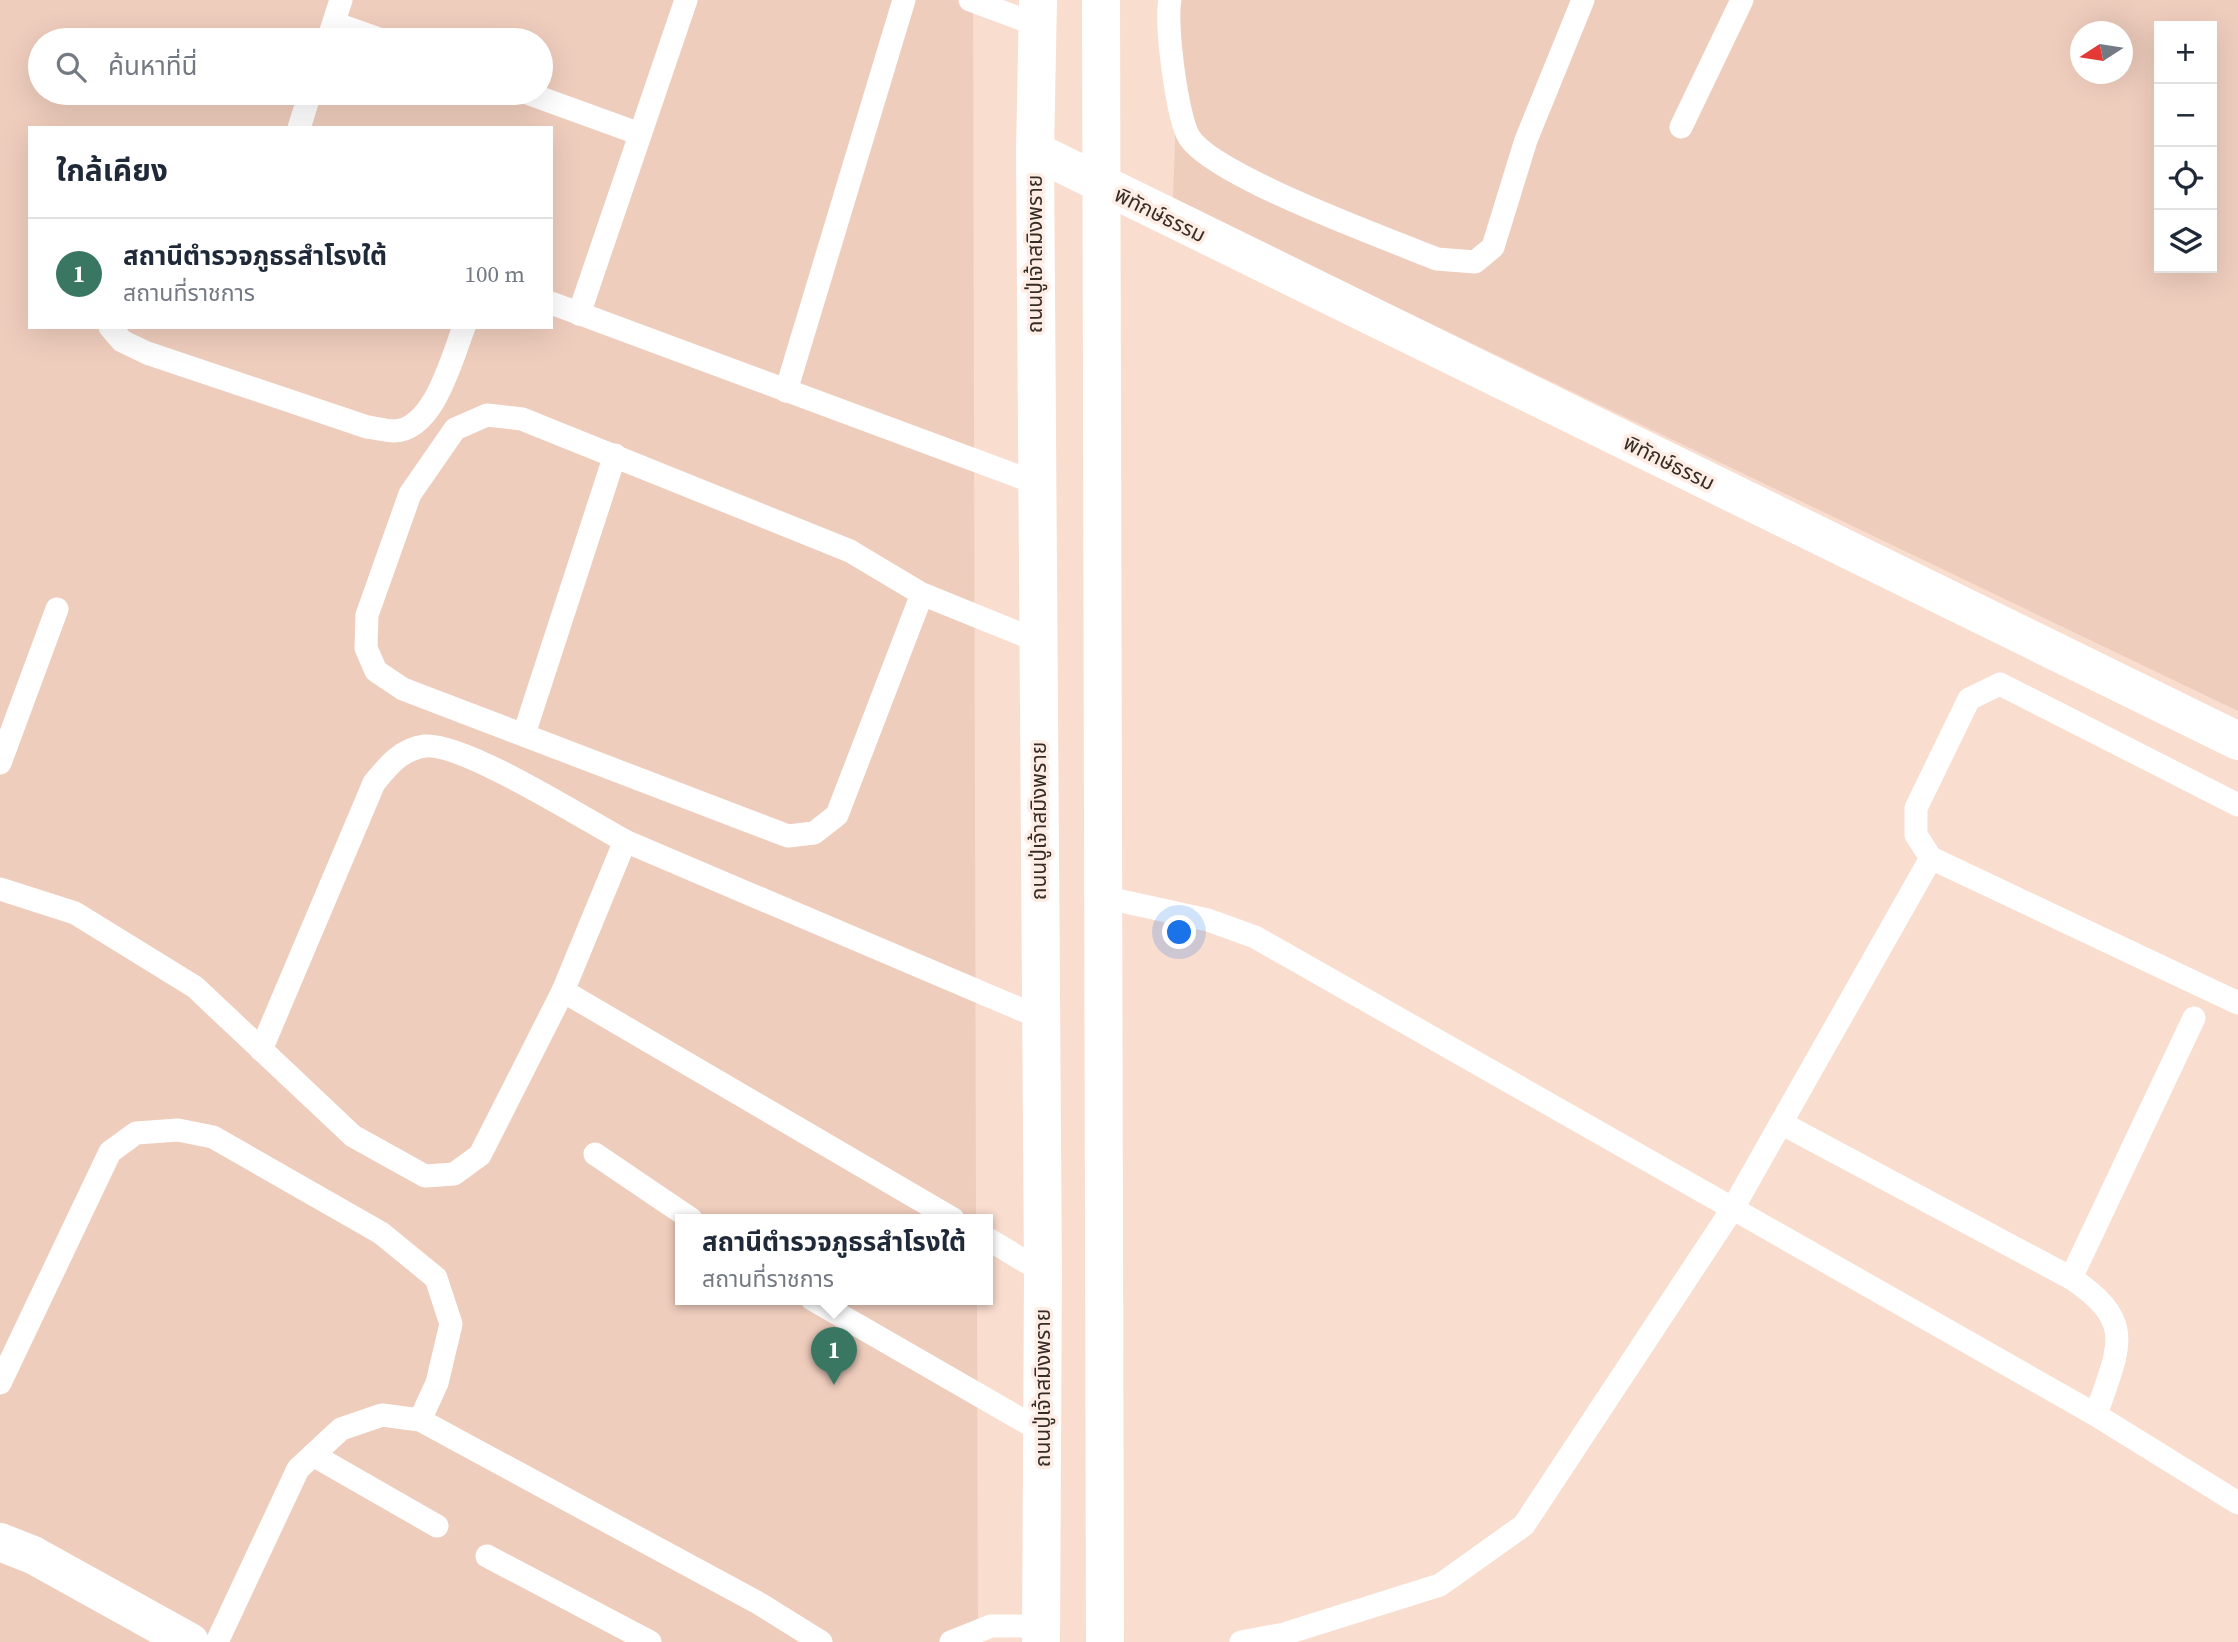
<!DOCTYPE html>
<html lang="th">
<meta charset="utf-8">
<style>
:root{--surface:#fff;--page:#f2f2f3;--text:#1f2937;--muted:#747a83;--line:#e0e1e3;--accent:#3a7763}
body{margin:0;font-family:"Source Serif 4","Noto Sans Thai",serif;background:var(--page);color:var(--text)}
.controls{position:absolute;right:21px;top:21px;display:grid;overflow:hidden;border-radius:0px;box-shadow:0 7px 28px #0002}
.controls button{width:63px;height:63px;display:grid;place-items:center;padding:0;border:0;border-bottom:2px solid var(--line);background:var(--surface);color:var(--text);font:35px sans-serif}
.compass{position:absolute;left:2070px;top:21px;width:63px;height:63px;border-radius:50%;background:var(--surface);box-shadow:0 7px 28px #0002;rotate:258deg}
.you{position:absolute;left:1180px;top:933px;width:24px;height:24px;margin:-18px;border:5px solid #fff;border-radius:50%;background:#1a73e8;box-shadow:0 0 0 10px #1a73e833}
.badge{display:grid;place-items:center;width:46px;height:46px;border-radius:50%;background:var(--accent);color:#fff;font-size:23px;font-weight:700}
.pin{position:absolute;translate:-50% -58px;filter:drop-shadow(0 2px 4px #0008)}
.pin::after{content:'';position:absolute;top:37px;width:24px;height:21px;background:inherit;clip-path:polygon(0 0,100% 0,50% 100%)}
.popup{position:absolute;left:675px;top:1214px;width:318px;height:91px;box-sizing:border-box;display:grid;place-content:center;border-radius:0px;background:var(--surface);filter:drop-shadow(0 2px 5px #0005);font-size:23px;white-space:nowrap;color:var(--muted)}
.popup b{font-size:26px;color:var(--text)}
.popup::after{content:'';position:absolute;left:50%;top:100%;margin-left:-14px;border:14px solid transparent;border-top-color:var(--surface)}
.list{margin:0;padding:0;list-style:none}
h2{display:flex;justify-content:space-between;align-items:center;height:91px;margin:0;padding:0 28px;font-size:30px}
h2 small{font-size:23px;font-weight:400;color:var(--muted)}
.list li{display:grid;grid-template-columns:46px 1fr auto;gap:21px;align-items:center;box-sizing:border-box;height:112px;padding:0 28px;border-top:2px solid var(--line)}
.list b{display:block;font-size:26px;white-space:nowrap}
.list p{margin:0;font-size:23px;white-space:nowrap;color:var(--muted)}
.list em{font-size:23px;font-style:normal;color:var(--muted)}
.icon{flex:none;width:38px;height:38px;fill:none;stroke:currentColor;stroke-width:2;stroke-linecap:round;stroke-linejoin:round}
.map{position:relative;flex:none;width:2238px;height:1642px;overflow:hidden}
.search{position:absolute;background:var(--surface);box-shadow:0 7px 28px #0002;left:28px;top:28px;width:525px;height:77px;display:flex;align-items:center;gap:18px;box-sizing:border-box;padding:0 24px;border-radius:38px;color:var(--muted);font-size:26px}
.panel{position:absolute;background:var(--surface);box-shadow:0 7px 28px #0002;left:28px;top:126px;width:525px;height:203px;border-radius:0px}
.map>svg:first-child{display:block}
</style>
<div class="map">
<svg width="2238" height="1642" viewBox="0 0 2238 1642">
<rect width="100%" height="100%" fill="#f9ddcf"/>
<g fill="#efcdbd" fill-rule="evenodd">
<path d="M0 0H973L976 1219H680V1299H977L978 1642H0ZM40 40H541V93H40ZM30 128H551V327H30Z"/>
<path d="M1180 0H2238V711L1173 200ZM2159 26H2212V268H2159ZM2080 32H2122V74H2080Z"/>
</g>
<g fill="none" stroke-linecap="round" stroke-linejoin="round">
<g stroke="#fff" stroke-width="23">
<polyline points="970,0 1038,25"/>
<path d="M1170 0C1165 23 1177 117 1189 137 1213 176 1388 239 1437 259L1475 262 1493 247 1526 140 1583 0"/>
<polyline points="334,23 382,40"/>
<polyline points="328,40 341,0"/>
<polyline points="527,93 640,134"/>
<polyline points="1681,127 1742,0"/>
<polyline points="299,128 310,93"/>
<polyline points="551,303 1036,483"/>
<polyline points="579,314 686,0"/>
<path d="M110 327 122 341 147 353 367 427C376 428 385 431 394 431 434 430 452 358 464 327"/>
<polyline points="786,391 904,0"/>
<polyline points="922,594 850,551 522,419 487,415 455,429 410,494 367,615 366,648 376,671 403,689 788,836 814,833 837,815 922,594 1038,641"/>
<polyline points="524,734 615,455"/>
<polyline points="0,763 57,609"/>
<polyline points="2238,805 2000,684 1969,699 1916,808 1916,835 1931,858 2238,1003"/>
<polyline points="0,889 75,913 195,987 353,1136 425,1176 454,1174 480,1155 563,991"/>
<polyline points="1103,897 1208,920 1255,937 2096,1415 2238,1503"/>
<path d="M261 1050 374 783C388 766 401 749 425 746 463 742 586 820 625 841"/>
<path d="M1781 1123 2071 1278C2138 1323 2118 1348 2096 1415"/>
<polyline points="595,1154 691,1219"/>
<polyline points="953,1219 563,991 625,841 1041,1018"/>
<polyline points="988,1239 1043,1272"/>
<polyline points="2071,1278 2194,1018"/>
<polyline points="812,1299 1043,1432"/>
<polyline points="0,1383 110,1152 136,1133 178,1130 213,1137 381,1233 436,1278 451,1324 437,1383 420,1420"/>
<polyline points="313,1455 437,1526"/>
<polyline points="487,1556 650,1642"/>
<polyline points="217,1642 298,1469 341,1429 382,1415 420,1420 760,1604 821,1642"/>
<polyline points="951,1642 991,1626 1041,1626"/>
<polyline points="1241,1642 1284,1634 1440,1585 1524,1525 1733,1208 1931,858"/>
</g>
<g stroke="#fff" stroke-width="38">
<polyline points="1035,151 2238,741"/>
<polyline points="0,1542 33,1555 190,1642"/>
</g>
<g stroke="#fff" stroke-width="38">
<polyline points="1038,0 1035,151 1043,1272 1041,1642"/>
<polyline points="1101,0 1105,1642"/>
</g>
</g>
<g text-anchor="middle" stroke-width="7" stroke-linejoin="round" paint-order="stroke">
<g font-size="21" fill="#362c26" stroke="#feede4">
<text transform="translate(1160 215) rotate(26)" y="7">พิทักษ์ธรรม</text>
<text transform="translate(1035 254) rotate(-90)" y="7">ถนนปู่เจ้าสมิงพราย</text>
<text transform="translate(1669 463) rotate(26)" y="7">พิทักษ์ธรรม</text>
<text transform="translate(1039 821) rotate(-90)" y="7">ถนนปู่เจ้าสมิงพราย</text>
<text transform="translate(1043 1388) rotate(-90)" y="7">ถนนปู่เจ้าสมิงพราย</text>
</g>
</g>
</svg>
<div class="controls">
<button>+</button>
<button>−</button>
<button><svg class="icon" aria-label="locate" viewBox="0 0 24 24"><circle cx="12" cy="12" r="6"/><path d="M12 2v4M12 18v4M2 12h4M18 12h4"/></svg></button>
<button><svg class="icon" aria-label="layers" viewBox="0 0 24 24"><path d="M12 4l9 5-9 5-9-5zM3 14l9 5 9-5"/></svg></button>
</div>
<svg class="compass" viewBox="-18 -18 36 36"><path d="M0-13l5 13h-10z" fill="#e53935"/><path d="M0 13l5-13h-10z" fill="#747a83"/></svg>
<div class="you"></div>
<div class="pin badge" style="left:834px;top:1385px">1</div>
<div class="popup"><b>สถานีตำรวจภูธรสำโรงใต้</b>สถานที่ราชการ</div>
<div class="search"><svg class="icon" aria-label="search" viewBox="0 0 24 24"><circle cx="10" cy="10" r="6"/><path d="M15 15l6 6"/></svg>ค้นหาที่นี่</div>
<section class="panel">
<h2>ใกล้เคียง<small></small></h2>
<ul class="list">
<li><span class="badge">1</span><div><b>สถานีตำรวจภูธรสำโรงใต้</b><p>สถานที่ราชการ</p></div><em>100 m</em></li>
</ul>
</section>
</div>
